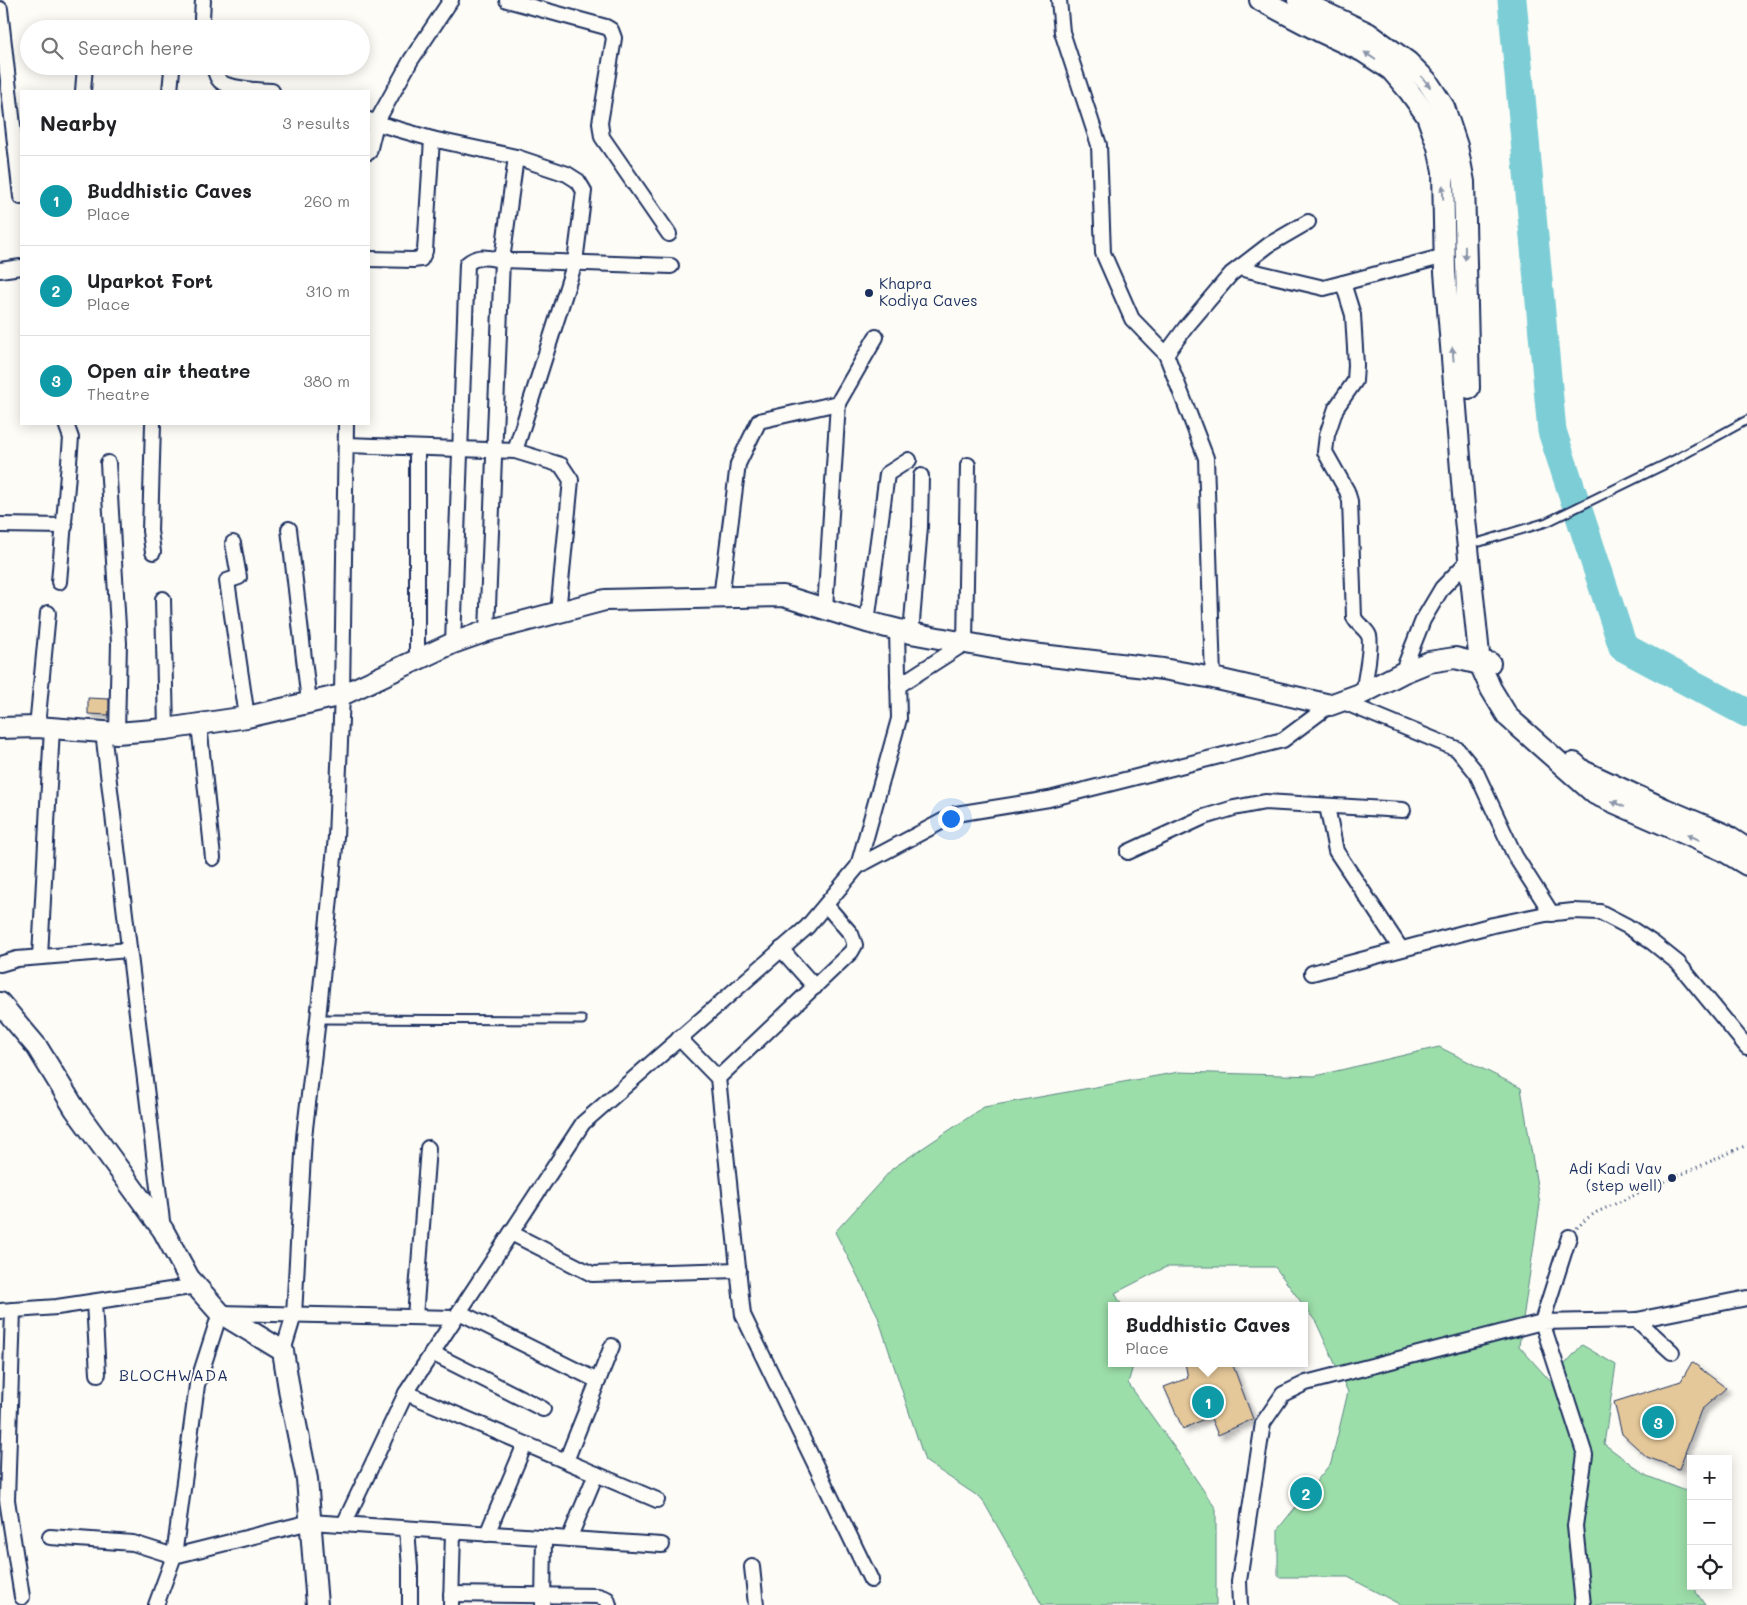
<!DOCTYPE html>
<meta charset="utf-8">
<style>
:root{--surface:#fff;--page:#f2f2f2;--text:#202124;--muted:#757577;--line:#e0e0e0;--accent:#d93025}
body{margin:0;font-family:Mali,sans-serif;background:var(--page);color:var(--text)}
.controls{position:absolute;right:15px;bottom:15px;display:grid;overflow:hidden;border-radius:0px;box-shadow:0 2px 12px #0003}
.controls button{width:45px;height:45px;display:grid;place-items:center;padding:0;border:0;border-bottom:1px solid var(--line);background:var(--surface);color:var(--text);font:25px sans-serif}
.you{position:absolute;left:950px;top:818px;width:18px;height:18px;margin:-12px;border:4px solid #fff;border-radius:50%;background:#1a73e8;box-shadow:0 0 0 8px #1a73e833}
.badge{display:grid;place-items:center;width:32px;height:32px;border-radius:50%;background:var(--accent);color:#fff;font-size:16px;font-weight:700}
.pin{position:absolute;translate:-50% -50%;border:2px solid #fff;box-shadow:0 1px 5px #0006}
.popup{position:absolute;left:1108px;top:1302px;width:200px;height:65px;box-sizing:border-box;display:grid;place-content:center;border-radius:0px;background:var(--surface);filter:drop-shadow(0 1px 4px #0005);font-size:16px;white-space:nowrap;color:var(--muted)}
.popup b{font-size:19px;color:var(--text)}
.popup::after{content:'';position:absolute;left:50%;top:100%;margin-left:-10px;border:10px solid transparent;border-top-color:var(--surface)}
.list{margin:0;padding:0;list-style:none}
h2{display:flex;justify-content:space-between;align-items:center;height:65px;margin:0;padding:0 20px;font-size:21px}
h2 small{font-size:16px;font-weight:400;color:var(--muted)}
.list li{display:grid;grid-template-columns:32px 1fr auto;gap:15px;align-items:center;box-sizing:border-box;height:90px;padding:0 20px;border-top:1px solid var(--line)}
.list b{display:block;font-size:19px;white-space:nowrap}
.list p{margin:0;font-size:16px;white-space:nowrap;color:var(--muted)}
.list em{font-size:16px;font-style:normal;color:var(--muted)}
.icon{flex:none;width:28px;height:28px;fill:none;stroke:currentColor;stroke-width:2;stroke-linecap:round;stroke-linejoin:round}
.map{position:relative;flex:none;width:1747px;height:1605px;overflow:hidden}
.search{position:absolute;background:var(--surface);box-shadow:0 2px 12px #0003;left:20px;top:20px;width:350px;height:55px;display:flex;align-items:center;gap:12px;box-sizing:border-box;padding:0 18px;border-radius:28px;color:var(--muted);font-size:19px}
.panel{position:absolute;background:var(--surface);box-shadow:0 2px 12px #0003;left:20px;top:90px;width:350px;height:335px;border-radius:0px}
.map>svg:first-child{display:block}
</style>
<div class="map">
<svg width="1747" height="1605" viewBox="0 0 1747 1605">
<defs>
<filter id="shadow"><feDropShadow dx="4.5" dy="4.5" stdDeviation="2.5" flood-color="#0004"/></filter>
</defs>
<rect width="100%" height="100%" fill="#fdfcf7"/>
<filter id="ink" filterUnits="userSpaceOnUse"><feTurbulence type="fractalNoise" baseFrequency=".02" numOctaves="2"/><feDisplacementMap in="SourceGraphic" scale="10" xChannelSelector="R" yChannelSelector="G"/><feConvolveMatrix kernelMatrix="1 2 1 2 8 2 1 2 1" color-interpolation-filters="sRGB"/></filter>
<g filter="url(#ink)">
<polygon fill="#9cdea9" stroke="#5c8684" points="1439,1047 1521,1088 1540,1204 1519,1346 1550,1381 1582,1345 1616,1365 1604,1444 1647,1476 1691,1493 1691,1586 1696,1586 1696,1592 1705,1605 1401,1605 1348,1577 1278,1577 1278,1529 1331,1463 1348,1392 1316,1322 1275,1267 1166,1267 1115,1293 1122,1306 1112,1306 1112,1363 1134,1363 1128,1383 1179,1454 1216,1509 1216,1605 1042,1605 982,1499 925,1461 877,1314 835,1232 893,1168 984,1107 1179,1072 1315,1076"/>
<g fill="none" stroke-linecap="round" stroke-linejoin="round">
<polyline stroke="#7ccdd5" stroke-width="29" points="1512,0 1552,431 1623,647 1747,713"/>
</g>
<g fill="#e5c899" stroke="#1b2f5e" filter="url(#shadow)">
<polygon points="88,698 109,699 109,715 88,714"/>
<polygon points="1692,1362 1726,1388 1701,1410 1679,1469 1647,1457 1622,1434 1614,1402 1681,1381"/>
<polygon points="1185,1363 1232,1363 1253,1419 1218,1435 1210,1416 1183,1429 1164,1387 1188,1378"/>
</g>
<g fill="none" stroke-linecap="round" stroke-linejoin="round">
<g stroke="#1b2f5e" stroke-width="11">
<g id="lane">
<polyline points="1480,542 1547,522 1674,460 1747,420"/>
<polyline points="318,1019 582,1020"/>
</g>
</g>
<g stroke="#1b2f5e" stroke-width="18">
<g id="street">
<polyline points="203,0 202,18 205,29"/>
<polyline points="507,0 606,27 611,30 614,38 600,123 602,137 669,234"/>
<polyline points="1059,0 1062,32 1099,145 1103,253 1132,319 1166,354 1206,458 1213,678"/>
<polyline points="0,9 21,197"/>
<path d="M214 66C215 71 216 77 220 81 226 88 261 91 272 91"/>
<polyline points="83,91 85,66"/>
<polyline points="170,91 172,70"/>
<polyline points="369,120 376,123 432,139 516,157 567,174 578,181 584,191 575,262 515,451"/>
<polyline points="369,152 376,123 411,60 451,0"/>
<polyline points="369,259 413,260 421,259 425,251 432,139"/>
<polyline points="1239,268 1324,288 1445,256"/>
<polyline points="0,270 21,267"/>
<path d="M1343 283 1353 315 1356 365 1355 381 1336 408 1327 435 1325 452 1347 491 1350 501 1354 617C1357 625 1366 628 1369 636 1372 644 1365 682 1363 693"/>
<polyline points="1166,354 1186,327 1231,274 1270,244 1308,222"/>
<polyline points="346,445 515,451 561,465 571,480 558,613"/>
<polyline points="108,463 119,643 117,733"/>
<polyline points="0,525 65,526"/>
<polyline points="289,529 309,702"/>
<polyline points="233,543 239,577 227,581 247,717"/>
<polyline points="153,552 150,531 153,424"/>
<polyline points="59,582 71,438 66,424"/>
<polyline points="721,598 738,464 759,421 838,403 876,337"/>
<polyline points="163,599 166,729"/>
<polyline points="825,609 838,403"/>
<polyline points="867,622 887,474 909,460"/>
<polyline points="487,631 502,260 516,157"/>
<polyline points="911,633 920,527 921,476"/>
<path d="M453 643 467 264C478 254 489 258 502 260L671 266"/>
<polyline points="417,659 417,448"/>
<polyline points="1402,673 1423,620 1442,588 1470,559"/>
<polyline points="898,686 965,643 968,465"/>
<polyline points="1341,701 1457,749 1476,772 1515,856 1552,914"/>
<polyline points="199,724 213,858"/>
<polyline points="37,727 48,613"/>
<polyline points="103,732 163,1229"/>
<polyline points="1327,806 1336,851 1401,949"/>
<polyline points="1128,852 1204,817 1234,808 1265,802 1403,810"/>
<polyline points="858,866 956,814 1049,799 1283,740 1330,705"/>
<polyline points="781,949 815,987"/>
<polyline points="40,957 52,728"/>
<polyline points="0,964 17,959 129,950"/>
<polyline points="1312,973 1493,925 1546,914 1573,911 1600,912 1627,926 1653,943 1678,963 1747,1047"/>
<polyline points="679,1038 718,1078 743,1315 871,1580"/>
<polyline points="718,1078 851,952 855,945 851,934 826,905"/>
<polyline points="511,1233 592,1274 739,1270"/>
<polyline points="94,1302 98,1374"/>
<polyline points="13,1310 7,1500 22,1597"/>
<polyline points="0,1311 57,1307 197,1286"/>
<polyline points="459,1312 598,1381"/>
<polyline points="415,1317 428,1148"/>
<polyline points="1637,1320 1672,1352"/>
<polyline points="283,1351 294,1315 304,1137 318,1019 336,837 342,695 346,424"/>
<polyline points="432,1353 543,1409"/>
<polyline points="406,1393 657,1500"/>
<polyline points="566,1461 612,1346"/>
<polyline points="344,1524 406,1393 583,1123 807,927 858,866 899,719 897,630"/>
<polyline points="407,1529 410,1568 410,1605"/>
<polyline points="487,1534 525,1444"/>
<polyline points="50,1537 133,1543 174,1556 197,1385 220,1313 455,1318"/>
<polyline points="569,1539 596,1474"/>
<polyline points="752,1567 756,1605"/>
<polyline points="451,1594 598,1596 607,1599 609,1605"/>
<polyline points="156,1605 174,1556 310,1522 662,1545"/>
<polyline points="451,1605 453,1532"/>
<polyline points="543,1605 544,1538"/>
<polyline points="1240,1605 1239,1581 1263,1423 1283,1394 1306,1383 1542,1322 1569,1237"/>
<polyline points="1583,1605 1575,1526 1585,1455 1542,1322 1637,1320 1747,1298"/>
</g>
</g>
<g stroke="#1b2f5e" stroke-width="24">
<g id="secondary">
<polyline points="1260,0 1321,32 1362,51 1391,70 1409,91 1427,116 1438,147 1443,171 1445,272 1465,519 1480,664 1491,689 1508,717 1595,794 1722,850 1747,865"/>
<polyline points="1298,0 1368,33 1408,62 1427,81 1444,107 1457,146 1464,182 1469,388"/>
<polyline points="0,728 37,727 117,733 166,729 247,717 342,695 453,643 487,631 605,600 783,596 867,622 911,633 1015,652 1163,669 1213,678 1330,705 1363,693 1402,673 1429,662 1455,658 1480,664 1490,663"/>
<polyline points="1574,763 1583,771 1665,809 1724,834 1747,849"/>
<polyline points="0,1003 37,1047 75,1109 163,1230 189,1278 220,1313 283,1351 290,1395 307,1479 317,1605"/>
</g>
</g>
<polyline stroke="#1b2f5e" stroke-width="3" stroke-dasharray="1 4" stroke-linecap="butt" points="1577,1228 1586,1219 1597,1212 1747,1145"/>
<use href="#lane" stroke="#fdfcf7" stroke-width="7"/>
<use href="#street" stroke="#fdfcf7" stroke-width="14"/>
<use href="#secondary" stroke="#fdfcf7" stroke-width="20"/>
</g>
<defs><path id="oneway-solid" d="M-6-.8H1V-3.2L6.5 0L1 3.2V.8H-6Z" transform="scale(1.25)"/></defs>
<g fill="#8c96aa">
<use href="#oneway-solid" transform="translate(1370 56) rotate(-146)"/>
<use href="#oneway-solid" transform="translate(1426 82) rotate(51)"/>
<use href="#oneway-solid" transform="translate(1443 192) rotate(-91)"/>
<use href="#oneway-solid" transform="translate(1465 253) rotate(89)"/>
<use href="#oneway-solid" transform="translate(1453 354) rotate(-95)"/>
<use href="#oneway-solid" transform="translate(1618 804) rotate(-156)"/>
<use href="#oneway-solid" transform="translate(1693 837) rotate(-156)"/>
</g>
</g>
<g fill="#1b2f5e" stroke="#fdfcf7" stroke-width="2">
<circle cx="869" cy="293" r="5"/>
<circle cx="1672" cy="1178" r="5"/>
</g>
<g text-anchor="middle" stroke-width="4.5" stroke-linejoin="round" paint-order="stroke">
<g font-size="15" fill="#1b2f5e" stroke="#fdfcf7" text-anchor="start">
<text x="879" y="289">Khapra<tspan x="879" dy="17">Kodiya Caves</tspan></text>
<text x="1662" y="1174" text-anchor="end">Adi Kadi Vav<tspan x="1662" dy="17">(step well)</tspan></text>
</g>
<g font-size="16" letter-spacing="1" fill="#1b2f5e" stroke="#fdfcf7">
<text x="174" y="1381">BLOCHWADA</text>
</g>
</g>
</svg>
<div class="controls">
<button>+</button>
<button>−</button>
<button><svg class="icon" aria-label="locate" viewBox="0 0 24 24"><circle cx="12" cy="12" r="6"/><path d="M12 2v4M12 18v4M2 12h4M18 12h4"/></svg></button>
</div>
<div class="you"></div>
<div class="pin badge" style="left:1208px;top:1402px;background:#0f9aa8">1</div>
<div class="popup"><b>Buddhistic Caves</b>Place</div>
<div class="pin badge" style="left:1306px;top:1493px;background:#0f9aa8">2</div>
<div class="pin badge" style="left:1658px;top:1422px;background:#0f9aa8">3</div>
<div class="search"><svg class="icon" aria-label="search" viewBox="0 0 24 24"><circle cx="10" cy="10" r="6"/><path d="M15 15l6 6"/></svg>Search here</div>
<section class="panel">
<h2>Nearby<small>3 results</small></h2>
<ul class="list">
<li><span class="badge" style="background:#0f9aa8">1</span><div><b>Buddhistic Caves</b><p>Place</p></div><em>260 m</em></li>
<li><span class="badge" style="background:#0f9aa8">2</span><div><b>Uparkot Fort</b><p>Place</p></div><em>310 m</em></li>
<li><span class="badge" style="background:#0f9aa8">3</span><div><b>Open air theatre</b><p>Theatre</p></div><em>380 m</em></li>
</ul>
</section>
</div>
